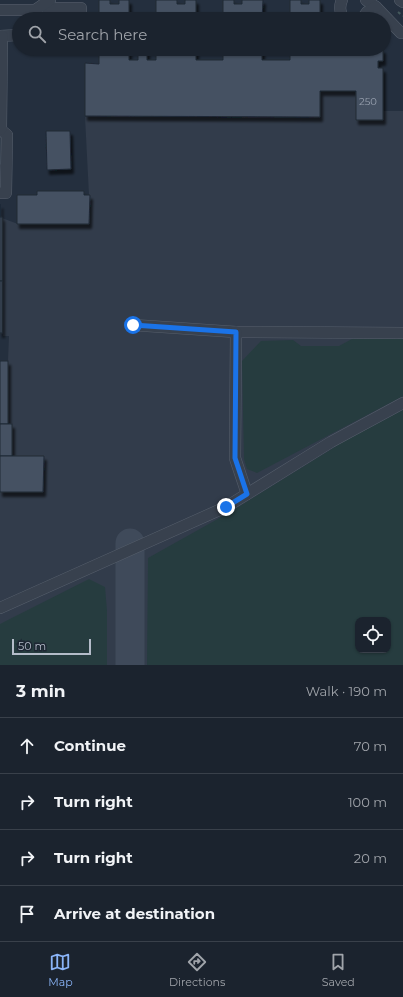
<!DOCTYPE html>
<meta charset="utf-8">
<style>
:root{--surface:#1b232e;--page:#282f3a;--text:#f1f3f6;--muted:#a0a4aa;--line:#39404a;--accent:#8ab4f8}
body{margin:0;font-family:Montserrat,sans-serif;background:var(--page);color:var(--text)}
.controls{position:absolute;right:12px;bottom:12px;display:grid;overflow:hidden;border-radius:8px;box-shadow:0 1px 3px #0004}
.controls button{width:36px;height:36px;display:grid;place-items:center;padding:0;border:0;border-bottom:1px solid var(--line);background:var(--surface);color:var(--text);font:20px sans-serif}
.scale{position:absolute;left:12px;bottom:10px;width:79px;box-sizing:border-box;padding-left:4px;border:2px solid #b4bcc9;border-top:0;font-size:11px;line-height:14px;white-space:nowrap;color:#b4bcc9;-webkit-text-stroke:3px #1d2633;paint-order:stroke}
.stop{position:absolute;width:12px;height:12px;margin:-9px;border:3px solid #1a73e8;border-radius:50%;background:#fff}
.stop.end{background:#1a73e8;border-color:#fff;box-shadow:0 1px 4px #0008}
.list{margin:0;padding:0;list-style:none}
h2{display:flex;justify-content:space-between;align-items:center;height:52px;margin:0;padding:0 16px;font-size:17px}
h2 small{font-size:13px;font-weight:400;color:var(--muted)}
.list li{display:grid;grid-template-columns:26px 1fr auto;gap:12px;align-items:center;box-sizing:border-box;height:56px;padding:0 16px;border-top:1px solid var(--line)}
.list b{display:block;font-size:15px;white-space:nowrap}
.list em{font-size:13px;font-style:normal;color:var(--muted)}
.icon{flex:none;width:22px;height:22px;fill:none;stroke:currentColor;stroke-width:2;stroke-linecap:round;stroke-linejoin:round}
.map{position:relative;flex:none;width:403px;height:665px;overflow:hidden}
.search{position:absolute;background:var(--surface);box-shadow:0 1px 3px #0004;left:12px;right:12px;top:12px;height:44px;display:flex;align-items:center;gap:10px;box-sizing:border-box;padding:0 14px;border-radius:22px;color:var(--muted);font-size:15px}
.sheet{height:276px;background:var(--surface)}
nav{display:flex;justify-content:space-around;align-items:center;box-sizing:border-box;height:56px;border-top:1px solid var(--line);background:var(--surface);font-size:11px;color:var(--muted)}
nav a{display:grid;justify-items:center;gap:2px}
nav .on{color:var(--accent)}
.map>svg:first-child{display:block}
</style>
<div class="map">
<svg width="403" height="665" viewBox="0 0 403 665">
<defs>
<filter id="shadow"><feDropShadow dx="2.5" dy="4.5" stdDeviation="1" flood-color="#0009"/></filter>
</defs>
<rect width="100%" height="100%" fill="#242f3e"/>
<path fill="#323c4b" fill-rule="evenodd" d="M321 92H356L384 111H403V665H0V380L8 361 9 336H3L2 218 18 224 89 195 85 117ZM358 620H388V650H358Z"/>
<g fill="#263c3f" fill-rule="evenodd">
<polygon points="352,339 403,339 403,396 257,473 247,469 244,459 242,361 261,341 293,340 301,346 339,346"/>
<path d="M403 410V665H147L148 558 232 511 343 442ZM358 620H388V650H358Z"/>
<polygon points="89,579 105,587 107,611 107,665 0,665 0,624"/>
</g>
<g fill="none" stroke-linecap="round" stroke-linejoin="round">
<polyline stroke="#3f4a5a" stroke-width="29" points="130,543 130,665"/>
</g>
<g fill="#455162" stroke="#1f2835" filter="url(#shadow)">
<polygon points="99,0 110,0 110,4 119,4 119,0 129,0 129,19 99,19"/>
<polygon points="156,0 177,0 177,4 185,4 185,0 196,0 196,19 156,19"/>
<polygon points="223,0 234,0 234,4 242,4 242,0 263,0 262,19 223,19"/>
<polygon points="290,0 301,0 301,4 309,4 309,0 320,0 320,19 290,19"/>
<polygon points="99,49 129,49 129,60 138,60 138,49 147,49 147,60 156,60 156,49 196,49 196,60 223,60 223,49 262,49 262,60 290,60 290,49 343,49 342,53 356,53 356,49 383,49 383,61 378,61 378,68 383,68 383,120 356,120 356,91 320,91 320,117 85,116 85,63 99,64"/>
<polygon points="46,131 70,131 71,169 47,170"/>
<rect x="0" y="135" width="2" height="30"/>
<polygon points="37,191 84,191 84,195 90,195 89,224 17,224 17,195 37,195"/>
<polygon points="0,204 0,217 2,217 2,281 0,281"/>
<rect x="0" y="281" width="2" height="52"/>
<rect x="0" y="361" width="8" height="63"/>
<rect x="0" y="424" width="12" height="32"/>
<polygon points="0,456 44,456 43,492 0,492"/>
</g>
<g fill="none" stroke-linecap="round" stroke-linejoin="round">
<g stroke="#565f6c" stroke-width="12">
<g id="minor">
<path d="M342 0C339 6 340 14 344 19"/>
<polyline points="366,0 376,7 401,33"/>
<polyline points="400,0 403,2"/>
<polyline points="43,5 47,8 81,8 81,19"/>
<polyline points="0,10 35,10 50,0"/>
<polyline points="362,19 367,12 376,7"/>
<polyline points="0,36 19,35"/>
<polyline points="82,49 82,50"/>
<polyline points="0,129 7,135 6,193 0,193"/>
<polyline points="1,129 2,36"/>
<polyline points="133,325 236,332 403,333"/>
<polyline points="236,332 235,458 247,494"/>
<polyline points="0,608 226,507 331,442 403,403"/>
</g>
</g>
<g stroke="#44595c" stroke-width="2" stroke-dasharray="3 3" stroke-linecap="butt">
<polyline points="398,12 403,16"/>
<polyline points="349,53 349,49"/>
</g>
<use href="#minor" stroke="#38414e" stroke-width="11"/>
</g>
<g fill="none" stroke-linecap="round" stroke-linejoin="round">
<polyline stroke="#1a73e8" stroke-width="5" points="133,325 236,332 235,458 247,494 226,507"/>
</g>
<g text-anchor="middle" stroke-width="4" stroke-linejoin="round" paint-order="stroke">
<g font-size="10" fill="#98a1af">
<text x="368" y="105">250</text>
</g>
</g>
</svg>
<div class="controls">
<button><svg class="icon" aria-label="locate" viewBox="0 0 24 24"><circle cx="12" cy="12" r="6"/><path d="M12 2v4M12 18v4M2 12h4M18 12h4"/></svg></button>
</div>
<div class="scale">50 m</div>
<div class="stop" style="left:133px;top:325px"></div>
<div class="stop end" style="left:226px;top:507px"></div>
<div class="search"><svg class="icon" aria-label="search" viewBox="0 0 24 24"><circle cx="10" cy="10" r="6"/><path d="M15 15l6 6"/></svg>Search here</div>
</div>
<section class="sheet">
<h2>3 min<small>Walk · 190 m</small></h2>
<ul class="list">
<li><svg class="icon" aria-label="ahead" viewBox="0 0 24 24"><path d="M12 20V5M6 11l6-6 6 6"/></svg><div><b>Continue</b></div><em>70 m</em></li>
<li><svg class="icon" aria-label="right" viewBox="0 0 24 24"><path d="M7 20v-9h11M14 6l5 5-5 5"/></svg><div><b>Turn right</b></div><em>100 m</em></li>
<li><svg class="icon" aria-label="right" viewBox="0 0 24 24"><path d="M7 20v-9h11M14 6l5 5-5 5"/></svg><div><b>Turn right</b></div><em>20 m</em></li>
<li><svg class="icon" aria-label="arrive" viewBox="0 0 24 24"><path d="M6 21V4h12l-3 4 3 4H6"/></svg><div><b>Arrive at destination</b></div></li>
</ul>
</section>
<nav>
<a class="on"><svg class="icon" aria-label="map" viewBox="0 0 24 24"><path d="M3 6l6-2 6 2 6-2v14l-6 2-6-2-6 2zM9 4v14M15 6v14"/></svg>Map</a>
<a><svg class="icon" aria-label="directions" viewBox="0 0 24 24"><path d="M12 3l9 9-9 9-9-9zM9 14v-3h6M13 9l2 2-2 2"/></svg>Directions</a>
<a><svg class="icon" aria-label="saved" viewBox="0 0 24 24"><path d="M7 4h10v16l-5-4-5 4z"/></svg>Saved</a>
</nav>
